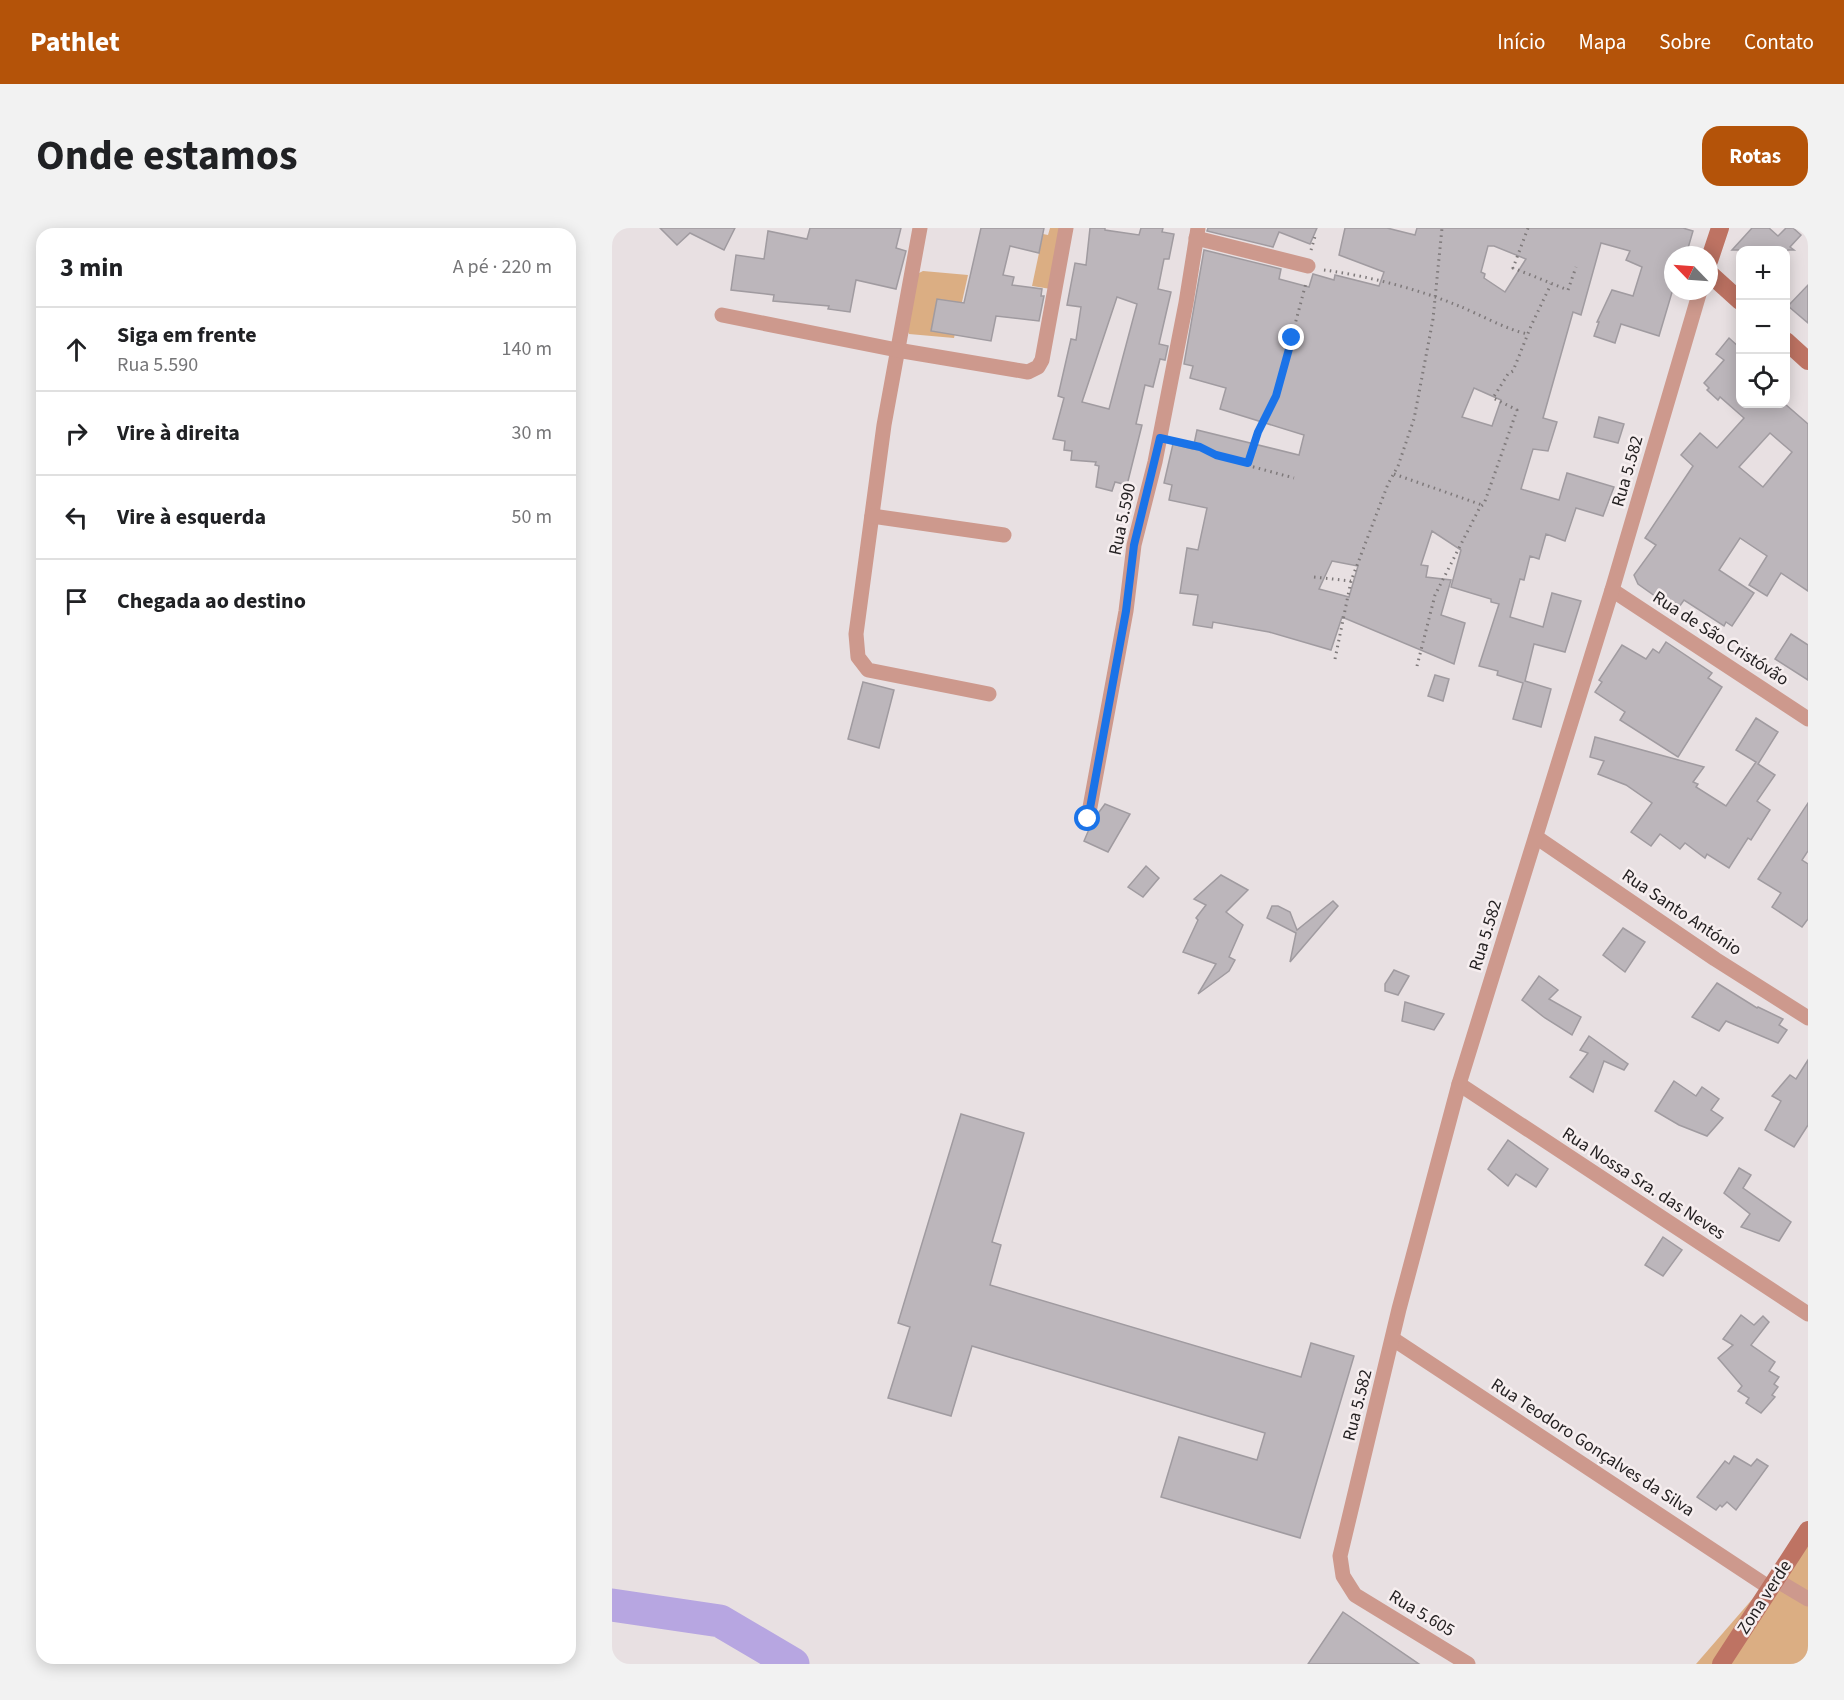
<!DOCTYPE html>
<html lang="pt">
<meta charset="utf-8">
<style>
:root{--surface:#fff;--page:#f2f2f2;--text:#202124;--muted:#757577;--line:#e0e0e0;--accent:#b45309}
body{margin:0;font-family:"Source Sans 3",sans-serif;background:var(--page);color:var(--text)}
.controls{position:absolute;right:18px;top:18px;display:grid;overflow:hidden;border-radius:12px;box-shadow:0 3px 15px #0003}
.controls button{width:54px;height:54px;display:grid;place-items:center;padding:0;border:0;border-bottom:2px solid var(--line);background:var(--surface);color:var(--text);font:30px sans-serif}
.compass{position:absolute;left:1052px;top:18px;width:54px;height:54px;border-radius:50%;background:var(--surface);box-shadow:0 3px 15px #0003;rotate:295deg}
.stop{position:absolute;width:18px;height:18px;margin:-14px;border:4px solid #1a73e8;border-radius:50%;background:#fff}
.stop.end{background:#1a73e8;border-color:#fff;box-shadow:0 2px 6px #0008}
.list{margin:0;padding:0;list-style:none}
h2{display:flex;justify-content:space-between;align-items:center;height:78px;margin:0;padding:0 24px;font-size:26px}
h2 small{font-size:20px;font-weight:400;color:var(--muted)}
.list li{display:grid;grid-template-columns:39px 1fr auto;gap:18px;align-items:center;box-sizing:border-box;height:84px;padding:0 24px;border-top:2px solid var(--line)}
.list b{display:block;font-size:22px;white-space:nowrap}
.list p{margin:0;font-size:20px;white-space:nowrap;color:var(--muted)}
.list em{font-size:20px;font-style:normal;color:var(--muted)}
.icon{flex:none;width:33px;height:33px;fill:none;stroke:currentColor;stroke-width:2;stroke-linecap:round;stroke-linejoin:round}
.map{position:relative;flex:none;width:1196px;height:1436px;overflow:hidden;border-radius:18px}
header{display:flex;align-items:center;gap:36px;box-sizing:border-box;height:84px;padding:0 30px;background:var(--accent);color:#fff}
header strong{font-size:28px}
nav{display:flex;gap:33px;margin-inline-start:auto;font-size:21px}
.intro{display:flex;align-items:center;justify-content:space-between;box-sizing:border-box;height:144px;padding:0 36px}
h1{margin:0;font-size:42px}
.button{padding:15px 27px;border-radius:18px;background:var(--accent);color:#fff;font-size:21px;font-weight:700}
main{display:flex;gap:36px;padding:0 36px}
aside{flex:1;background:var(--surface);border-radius:18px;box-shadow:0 3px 15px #0003}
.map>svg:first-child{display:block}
</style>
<header>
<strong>Pathlet</strong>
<nav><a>Início</a><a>Mapa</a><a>Sobre</a><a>Contato</a></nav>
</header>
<div class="intro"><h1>Onde estamos</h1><a class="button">Rotas</a></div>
<main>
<aside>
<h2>3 min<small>A pé · 220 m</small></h2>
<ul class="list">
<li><svg class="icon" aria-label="ahead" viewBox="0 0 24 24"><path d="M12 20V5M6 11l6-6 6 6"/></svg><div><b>Siga em frente</b><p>Rua 5.590</p></div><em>140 m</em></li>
<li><svg class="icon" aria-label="right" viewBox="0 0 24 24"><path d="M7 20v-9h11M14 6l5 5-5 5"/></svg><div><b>Vire à direita</b></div><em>30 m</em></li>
<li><svg class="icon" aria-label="left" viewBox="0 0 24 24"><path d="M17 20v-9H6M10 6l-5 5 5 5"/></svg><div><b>Vire à esquerda</b></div><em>50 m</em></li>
<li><svg class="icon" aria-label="arrive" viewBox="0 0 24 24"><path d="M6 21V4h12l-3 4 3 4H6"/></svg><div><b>Chegada ao destino</b></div></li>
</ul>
</aside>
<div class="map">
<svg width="1196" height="1436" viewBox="0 0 1196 1436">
<rect width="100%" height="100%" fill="#e8e0e2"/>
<g fill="#dbae83">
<polygon points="438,0 448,0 439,61 420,58 431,6 436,7"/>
<polygon points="311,43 356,47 342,110 297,106 294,100 305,46"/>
<polygon points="1196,1307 1196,1436 1084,1436"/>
</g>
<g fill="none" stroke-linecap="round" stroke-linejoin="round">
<polyline stroke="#b7a6e1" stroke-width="33" points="0,1377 108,1393 181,1436"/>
</g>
<g fill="#bcb6bb" stroke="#a09ba0" stroke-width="1.5" fill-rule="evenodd">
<polygon points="48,0 123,0 112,22 78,5 65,17"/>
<polygon points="198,0 289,0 284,20 294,23 284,61 244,52 238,84 216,81 217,78 161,73 162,67 119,62 124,27 152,31 156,3 195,11"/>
<polygon points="369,0 432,0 427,25 398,18 391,47 402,49 400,57 430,61 429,68 432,68 427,93 384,88 379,113 319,103 325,71 352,75"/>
<path d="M478 0H493V2L527 7 529 0H551L550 4 562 6 557 31H552L546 61 559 64 547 116 556 118 553 132 548 131 541 159 533 157 524 196 530 197 515 257 503 254 500 263 484 259 487 238 483 237 484 234 459 232 460 223 452 222 453 213 441 211 452 170 446 168 459 111 464 112 469 79 455 77 463 35 474 37ZM505 69 525 76 497 181 470 174Z"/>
<polygon points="596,0 705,0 698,16 667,4 661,19 595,3"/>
<path d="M733 0H775L803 7 805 0H1071L1081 3 1074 27H1061V61L1047 108 1009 96 1003 115 982 108 987 94H985L1000 62 1021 68 1030 39 1014 32 1018 23 989 15 969 87 961 84 931 190 945 194 936 223 921 221 909 261 947 272 955 245 1002 259 991 288 964 280 953 313 934 306 927 331 918 328 912 352 908 351 898 389 931 399 940 365 969 373 953 424 922 416 913 453 939 461 929 499 901 491 911 455 885 447 886 443 867 438 887 376 879 374V371L839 359 849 322 820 303 809 337 816 338 814 349 839 352 829 387 853 395 842 436 730 389 719 422 657 404 601 394 600 400 581 397 586 367 568 365 575 320 586 322 595 280 557 272 560 257 552 255 561 216 581 221 585 202 687 227 692 207 608 181 614 160 578 150 581 138 572 136 592 22 669 41 667 51 697 59 701 46 722 52 723 47 767 58 772 44 727 27ZM876 18H882L914 31 893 64 872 50 873 46 869 44ZM862 160 889 172 880 198 850 189ZM720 333 746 338 737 369 707 361Z"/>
<polygon points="1140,0 1157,0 1166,8 1174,0 1181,0 1189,7 1178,19 1182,22 1176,22 1173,25 1173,22 1120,22"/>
<polygon points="1196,57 1196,95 1176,78"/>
<path d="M1117 110 1128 120V176H1173L1196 196V363L1169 345 1155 368 1137 357 1155 328 1128 310 1107 342 1142 365 1120 398 1114 394 1112 398 1072 372 1065 382 1051 373 1052 370 1043 368 1026 356 1022 347 1044 317 1033 310 1081 238 1069 227 1088 205 1105 220 1132 190 1108 169 1106 172 1095 162 1097 160 1092 155 1112 132 1104 126ZM1158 205 1180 224 1151 259 1127 239Z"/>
<polygon points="987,189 1012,196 1006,215 982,209"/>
<polygon points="1179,406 1196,417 1196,452 1163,431"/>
<polygon points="1054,414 1100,445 1096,450 1110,459 1066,529 1008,492 1013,484 983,464 990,454 987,452 1010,417 1034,431 1041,421 1047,425"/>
<polygon points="823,447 837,451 831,473 816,468"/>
<polygon points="251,454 282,462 267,520 236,511"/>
<polygon points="1144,490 1166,504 1146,536 1163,547 1145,573 1158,582 1139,612 1136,610 1117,640 1095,626 1093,630 1073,615 1068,621 1048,606 1039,618 1019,604 1040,575 1014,557 986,546 992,533 978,529 983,509 1092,539 1081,554 1086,556 1084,559 1114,578 1144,534 1124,522"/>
<polygon points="1196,575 1196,623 1190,632 1196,636 1196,691 1190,699 1160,679 1169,665 1146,651"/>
<polygon points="493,576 518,586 496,624 472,613 478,599 484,596 487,584"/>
<polygon points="534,638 547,650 531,669 516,659"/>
<polygon points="609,647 636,662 614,684 631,697 617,729 623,732 617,743 586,766 604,736 571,724 586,692 584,690 594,677 582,671"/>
<polygon points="721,673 726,678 678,734 684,705 655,690 660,678 666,678 678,684 685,702"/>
<polygon points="1011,700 1033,714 1013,744 991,727"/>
<polygon points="782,742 797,748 786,767 773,763 773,756"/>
<polygon points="927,748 946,762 937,771 969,789 960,807 933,790 910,772"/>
<polygon points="1105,755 1145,780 1146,779 1171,791 1167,797 1175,802 1166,815 1114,793 1107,803 1080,789"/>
<polygon points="793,774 832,786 822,802 790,793"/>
<polygon points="977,808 1016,836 1012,842 992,833 981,864 958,849 976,825 968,822"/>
<polygon points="1196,832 1196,897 1182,919 1153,902 1169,873 1160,868 1178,847 1184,851"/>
<polygon points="1062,853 1084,868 1090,859 1107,871 1099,882 1111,890 1095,908 1067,897 1043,883"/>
<polygon points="349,886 412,905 380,1014 389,1017 378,1057 689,1149 699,1115 742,1128 688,1310 549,1269 567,1209 645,1232 653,1205 360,1118 339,1188 276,1170 298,1099 286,1095"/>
<polygon points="896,912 936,941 924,959 904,946 896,958 876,941"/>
<polygon points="1127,940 1139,947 1131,960 1179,994 1167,1013 1129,999 1138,986 1112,965"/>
<polygon points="1051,1009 1070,1022 1051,1048 1033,1037"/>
<polygon points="1129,1087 1142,1097 1151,1088 1157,1094 1139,1117 1163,1134 1157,1143 1167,1149 1162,1156 1166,1159 1160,1167 1163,1169 1149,1185 1134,1175 1137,1170 1126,1163 1130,1158 1106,1130 1121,1117 1111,1111"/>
<polygon points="1122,1228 1139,1238 1145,1231 1156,1238 1124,1282 1115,1274 1110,1279 1108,1277 1104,1282 1085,1269 1113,1233 1117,1236"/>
<polygon points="731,1384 807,1436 696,1436"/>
</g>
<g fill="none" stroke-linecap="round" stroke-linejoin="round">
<g stroke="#7e797a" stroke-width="3" stroke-dasharray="1.5 4.5" stroke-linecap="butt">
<polyline points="916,0 901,40 956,62 964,39"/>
<polyline points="699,22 704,5"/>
<path d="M712 42C756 48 806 61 847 78 867 86 895 102 916 106"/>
<polyline points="562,214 588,219 604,227 636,235 638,238 682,250"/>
<polyline points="636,235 646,204 664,168 694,55"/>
<polyline points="782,246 870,277"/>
<polyline points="702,349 739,353"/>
<polyline points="723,431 739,353 776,256 786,238 802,191 821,91 830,0"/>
<polyline points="805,438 823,367 868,279 872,276 905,182 881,170 896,146 901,143 919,98 939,56"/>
</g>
<g stroke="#cd998d" stroke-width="15">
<polyline points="308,0 272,197 244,406 246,429 256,442 377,466"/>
<polyline points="584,10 696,38"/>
<polyline points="110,87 285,122 416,144 426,139 430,132 454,0"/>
<polyline points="260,288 392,307"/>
<polyline points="1000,362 1196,491"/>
<polyline points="476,590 514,383 522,317 543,234 574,75 586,0"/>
<polyline points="924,609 1103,731 1196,790"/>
<polyline points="847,856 1196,1086"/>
<polyline points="781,1111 1158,1360"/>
<polyline points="1164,1352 1196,1371"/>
<polyline points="856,1436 743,1367 731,1348 728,1328 787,1081 847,856 1000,362 1088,63"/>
</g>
<g stroke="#be7363" stroke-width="18">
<polyline points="1097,33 1108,0"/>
<polyline points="1097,45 1128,73"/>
<polyline points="1174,113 1196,133"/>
<polyline points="1109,1436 1196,1302"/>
</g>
</g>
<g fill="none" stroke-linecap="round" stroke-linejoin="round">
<polyline stroke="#1a73e8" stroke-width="8" points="476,591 514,383 522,317 548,210 588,219 604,227 636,235 646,204 664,168 680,110"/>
</g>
<g text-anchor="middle" stroke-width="5" stroke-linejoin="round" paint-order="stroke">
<g font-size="18" fill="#242122" stroke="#f6eeef">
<text transform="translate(1015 243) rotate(-74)" y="6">Rua 5.582</text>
<text transform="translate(510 291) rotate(-78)" y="6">Rua 5.590</text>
<text transform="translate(1109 410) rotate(33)" y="6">Rua de São Cristóvão</text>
<text transform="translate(1070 684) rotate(34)" y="6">Rua Santo António</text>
<text transform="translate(873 707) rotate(-73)" y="6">Rua 5.582</text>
<text transform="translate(1032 955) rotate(33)" y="6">Rua Nossa Sra. das Neves</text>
<text transform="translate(745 1177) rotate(-76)" y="6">Rua 5.582</text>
<text transform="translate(981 1219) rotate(33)" y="6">Rua Teodoro Gonçalves da Silva</text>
<text transform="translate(1152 1369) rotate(-57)" y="6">Zona verde</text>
<text transform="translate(810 1385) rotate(31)" y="6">Rua 5.605</text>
</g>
</g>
</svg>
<div class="controls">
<button>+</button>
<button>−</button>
<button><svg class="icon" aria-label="locate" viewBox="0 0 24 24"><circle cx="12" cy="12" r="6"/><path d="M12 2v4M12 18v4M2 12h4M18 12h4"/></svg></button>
</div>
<svg class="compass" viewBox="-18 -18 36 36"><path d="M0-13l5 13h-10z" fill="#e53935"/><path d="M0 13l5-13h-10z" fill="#757577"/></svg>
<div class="stop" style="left:476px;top:591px"></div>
<div class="stop end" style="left:680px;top:110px"></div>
</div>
</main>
